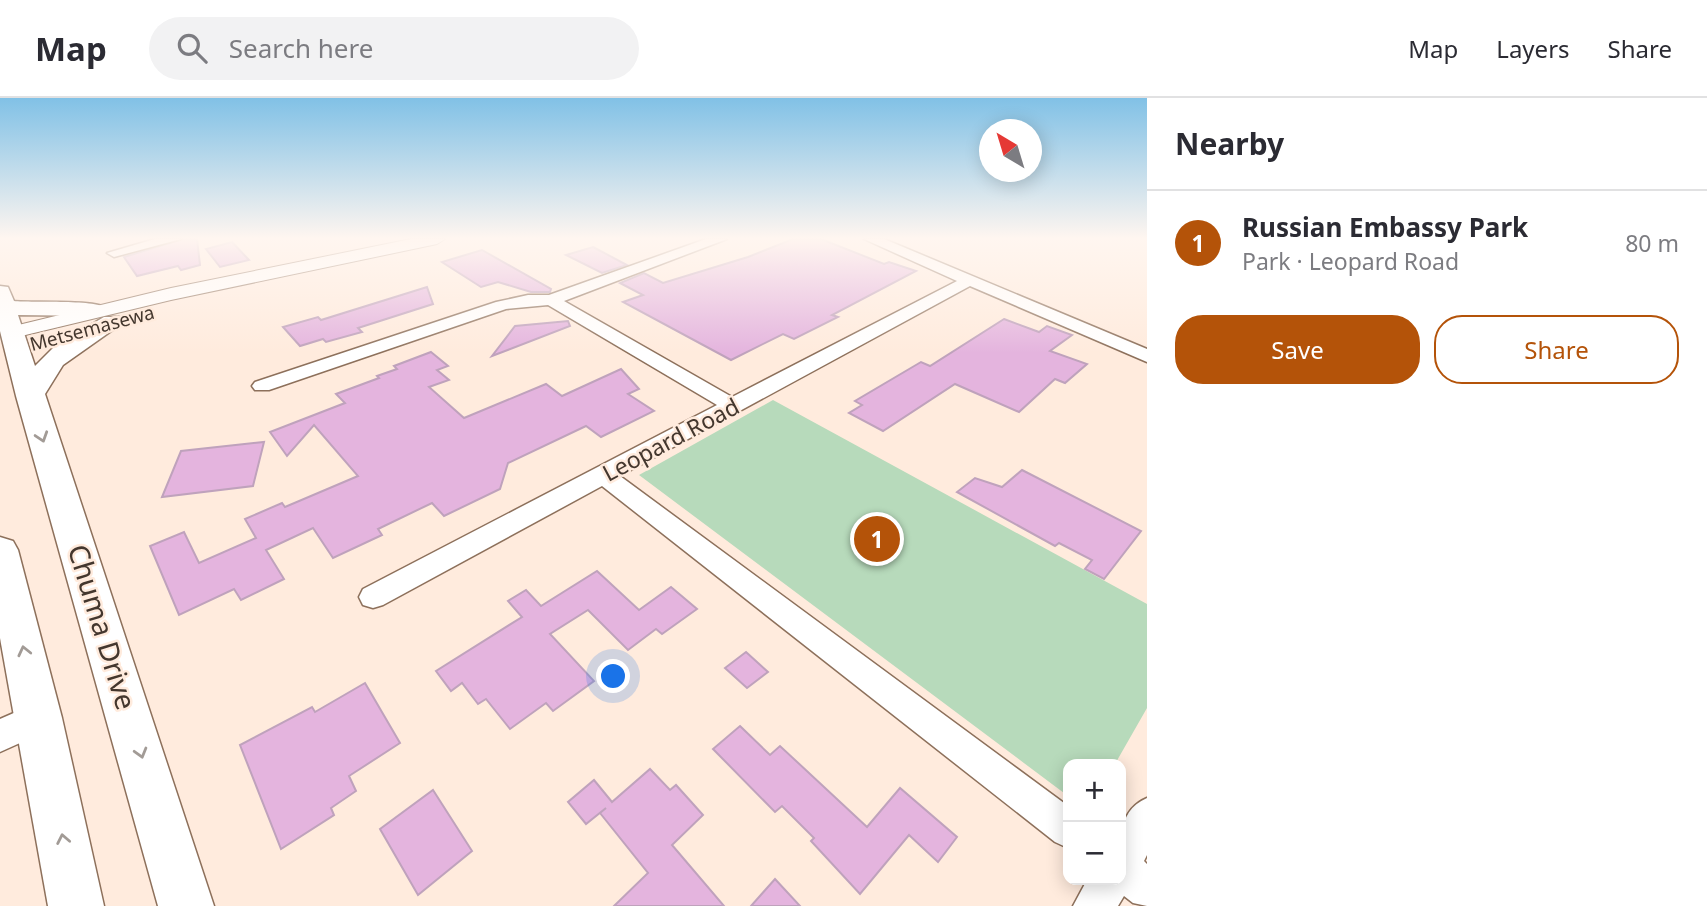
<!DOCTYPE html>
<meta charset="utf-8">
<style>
:root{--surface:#fff;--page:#f2f2f3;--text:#2b2b33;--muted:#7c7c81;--line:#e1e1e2;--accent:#b45309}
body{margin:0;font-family:"Noto Sans",sans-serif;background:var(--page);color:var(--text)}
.controls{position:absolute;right:21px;bottom:21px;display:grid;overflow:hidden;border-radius:14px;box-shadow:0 4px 18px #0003}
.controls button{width:63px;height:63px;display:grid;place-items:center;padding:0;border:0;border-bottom:2px solid var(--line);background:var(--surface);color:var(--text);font:35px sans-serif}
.compass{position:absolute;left:979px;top:21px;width:63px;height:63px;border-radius:50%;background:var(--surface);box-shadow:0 4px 18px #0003;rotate:322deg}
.you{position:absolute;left:614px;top:579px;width:24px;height:24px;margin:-18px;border:5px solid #fff;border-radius:50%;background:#1a73e8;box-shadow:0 0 0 10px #1a73e833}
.badge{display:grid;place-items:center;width:46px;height:46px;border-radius:50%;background:var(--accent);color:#fff;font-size:23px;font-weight:700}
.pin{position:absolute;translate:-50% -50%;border:4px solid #fff;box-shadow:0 2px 7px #0006}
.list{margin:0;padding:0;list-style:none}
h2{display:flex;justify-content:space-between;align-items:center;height:91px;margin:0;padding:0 28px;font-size:30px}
h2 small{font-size:23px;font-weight:400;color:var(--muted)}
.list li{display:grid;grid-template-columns:46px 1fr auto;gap:21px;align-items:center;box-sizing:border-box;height:105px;padding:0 28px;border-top:2px solid var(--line)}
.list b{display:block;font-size:26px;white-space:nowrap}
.list p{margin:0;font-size:23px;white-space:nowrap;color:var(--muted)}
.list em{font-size:23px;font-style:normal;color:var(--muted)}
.actions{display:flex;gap:14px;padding:21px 28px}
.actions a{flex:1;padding:16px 0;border:2px solid var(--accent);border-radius:28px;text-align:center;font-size:24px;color:var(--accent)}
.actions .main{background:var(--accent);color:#fff}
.icon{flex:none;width:38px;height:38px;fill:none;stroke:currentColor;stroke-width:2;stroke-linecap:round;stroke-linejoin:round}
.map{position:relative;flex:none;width:1147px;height:808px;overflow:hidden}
header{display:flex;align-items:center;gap:42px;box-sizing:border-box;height:98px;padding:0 35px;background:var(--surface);border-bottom:2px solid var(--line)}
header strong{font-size:33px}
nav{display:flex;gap:38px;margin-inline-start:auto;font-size:24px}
.search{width:490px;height:63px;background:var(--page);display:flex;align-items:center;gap:18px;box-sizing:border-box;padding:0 24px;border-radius:38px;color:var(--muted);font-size:26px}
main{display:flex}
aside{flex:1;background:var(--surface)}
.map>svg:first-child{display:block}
</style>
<header>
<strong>Map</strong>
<div class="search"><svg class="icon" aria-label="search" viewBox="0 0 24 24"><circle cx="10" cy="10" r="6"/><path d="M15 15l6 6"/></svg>Search here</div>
<nav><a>Map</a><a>Layers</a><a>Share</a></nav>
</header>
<main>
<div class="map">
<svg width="1147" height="808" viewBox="0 0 1147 808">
<rect width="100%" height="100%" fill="#ffebdd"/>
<polygon fill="#b7dabb" points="773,302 1147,506 1147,610 1115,666 1068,666 1068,698 639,377"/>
<g fill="#e4b4de" stroke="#bfa2bc" stroke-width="2">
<polygon points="183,141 197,141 200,167 181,172 178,168 137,178 124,159"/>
<polygon points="793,141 821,141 884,166 889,164 916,173 832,217 838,219 794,241 783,236 731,262 623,204 643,197 620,185 644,175 663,185 748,159"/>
<polygon points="232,144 249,162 220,169 206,151"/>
<polygon points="593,149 627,167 602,175 566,157"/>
<polygon points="482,152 551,191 550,194 531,194 498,184 481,189 442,164"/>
<polygon points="427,189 433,206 358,230 362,234 326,244 323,241 300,248 283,229 318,219 321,222"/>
<polygon points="1004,221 1039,234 1047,228 1072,237 1050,253 1087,266 1065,285 1055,281 1019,314 955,286 883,333 849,315 862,307 855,303 921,264 930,268"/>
<polygon points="568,223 570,228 492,258 515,228"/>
<polygon points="431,254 448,268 437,272 449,282 429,289 464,320 546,286 562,298 621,271 639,291 628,296 654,313 601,339 586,328 508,365 500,391 444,418 432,405 378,431 382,437 333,460 313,430 266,452 284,481 241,502 234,491 179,517 150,448 184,434 199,465 256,440 245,421 282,405 285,409 358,378 314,327 287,358 270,334 345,305 336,296 379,280 377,278 397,271 394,268"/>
<polygon points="264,344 253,388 162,399 181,353"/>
<polygon points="1022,372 1141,433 1104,481 1085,471 1092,462 1059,445 1055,448 957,394 975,380 1002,389"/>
<polygon points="597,473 639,512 671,489 697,511 662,536 656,531 628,552 588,512 550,536 594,583 553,613 546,605 510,631 486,601 478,606 462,585 451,593 436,573 522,519 508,503 526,492 541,508"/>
<polygon points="746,554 768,574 747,590 725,570"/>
<polygon points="365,585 400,645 349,678 356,693 331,710 334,717 281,751 240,647 312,609 315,614"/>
<polygon points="740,628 770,657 780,648 867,729 900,690 957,739 938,764 909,737 860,796 811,743 814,740 782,708 775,714 713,651"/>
<polygon points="650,671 670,692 676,687 703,717 672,747 724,808 614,808 648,775 600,715 606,710 586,726 568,704 594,682 612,704"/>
<polygon points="433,692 472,753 418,797 380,731"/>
<polygon points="775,781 800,808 751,808"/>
</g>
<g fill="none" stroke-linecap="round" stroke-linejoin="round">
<g stroke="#8d705b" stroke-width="3">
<g id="minor">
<polygon points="155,141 181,141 114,159 107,155"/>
<polygon points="706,141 727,141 564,203 732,299 957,183 864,141 884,141 1147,251 1147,264 970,188 620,378 1068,708 1068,750 1055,744 602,388 383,507 373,510 363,507 359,499 363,491 717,307 548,207 506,211 269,292 255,292 252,288 255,284 496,204 528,197 549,197"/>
<polygon points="39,604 51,609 56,620 51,631 0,654 0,621"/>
<path d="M1147 700V757L1144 763 1147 766V808L1133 805 1124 798 1118 808H1073L1087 782H1121C1121 751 1114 714 1147 700Z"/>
</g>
</g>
<g stroke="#8d705b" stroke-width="2">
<polygon id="tertiary" points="411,141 445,141 437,146 171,202 13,240 2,234 6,230 171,190"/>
</g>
<g stroke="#8d705b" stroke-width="3">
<g id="secondary">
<path d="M0 188 8 189 14 203C31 205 100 201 107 211L96 218 18 217 35 268 55 248 104 219H120L124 224 63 267 45 296 214 808H158L16 298 0 233Z"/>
<polygon points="0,439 13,443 18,452 62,620 104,808 48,808 0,540"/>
</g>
</g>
<use href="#minor" fill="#fff" fill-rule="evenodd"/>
<use href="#tertiary" fill="#fff" fill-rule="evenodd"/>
<use href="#secondary" fill="#fff" fill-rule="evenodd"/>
</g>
<defs><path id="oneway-chevron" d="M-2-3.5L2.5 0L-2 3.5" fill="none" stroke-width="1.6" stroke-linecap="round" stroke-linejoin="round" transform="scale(1.75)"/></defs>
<g stroke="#a29b96">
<use href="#oneway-chevron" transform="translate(42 339) rotate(72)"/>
<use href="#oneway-chevron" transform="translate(24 553) rotate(-103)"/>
<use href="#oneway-chevron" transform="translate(141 655) rotate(74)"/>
<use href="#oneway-chevron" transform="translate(63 741) rotate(-101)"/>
</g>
<linearGradient id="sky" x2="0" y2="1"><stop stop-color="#81c1e6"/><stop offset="0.55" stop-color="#fff6f0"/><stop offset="1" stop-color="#fff6f0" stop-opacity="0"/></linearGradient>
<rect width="1147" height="255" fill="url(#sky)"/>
<g text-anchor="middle" stroke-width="5" stroke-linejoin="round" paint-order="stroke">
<g font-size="19" fill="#44372e" stroke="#ffebdd">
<text transform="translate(92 230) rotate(-15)" y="7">Metsemasewa</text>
</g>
<g font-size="23" fill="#44372e" stroke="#ffebdd">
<text transform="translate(671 342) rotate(-28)" y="8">Leopard Road</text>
</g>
<g font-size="28" fill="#44372e" stroke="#ffebdd">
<text transform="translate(102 529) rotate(73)" y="10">Chuma Drive</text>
</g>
</g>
</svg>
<div class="controls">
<button>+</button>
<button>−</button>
</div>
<svg class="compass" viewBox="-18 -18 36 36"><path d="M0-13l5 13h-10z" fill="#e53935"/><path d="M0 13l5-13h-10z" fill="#7c7c81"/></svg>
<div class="you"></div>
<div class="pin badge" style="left:877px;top:441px">1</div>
</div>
<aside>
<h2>Nearby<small></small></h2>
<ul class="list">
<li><span class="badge">1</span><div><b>Russian Embassy Park</b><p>Park · Leopard Road</p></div><em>80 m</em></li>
</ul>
<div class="actions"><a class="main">Save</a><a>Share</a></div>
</aside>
</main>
